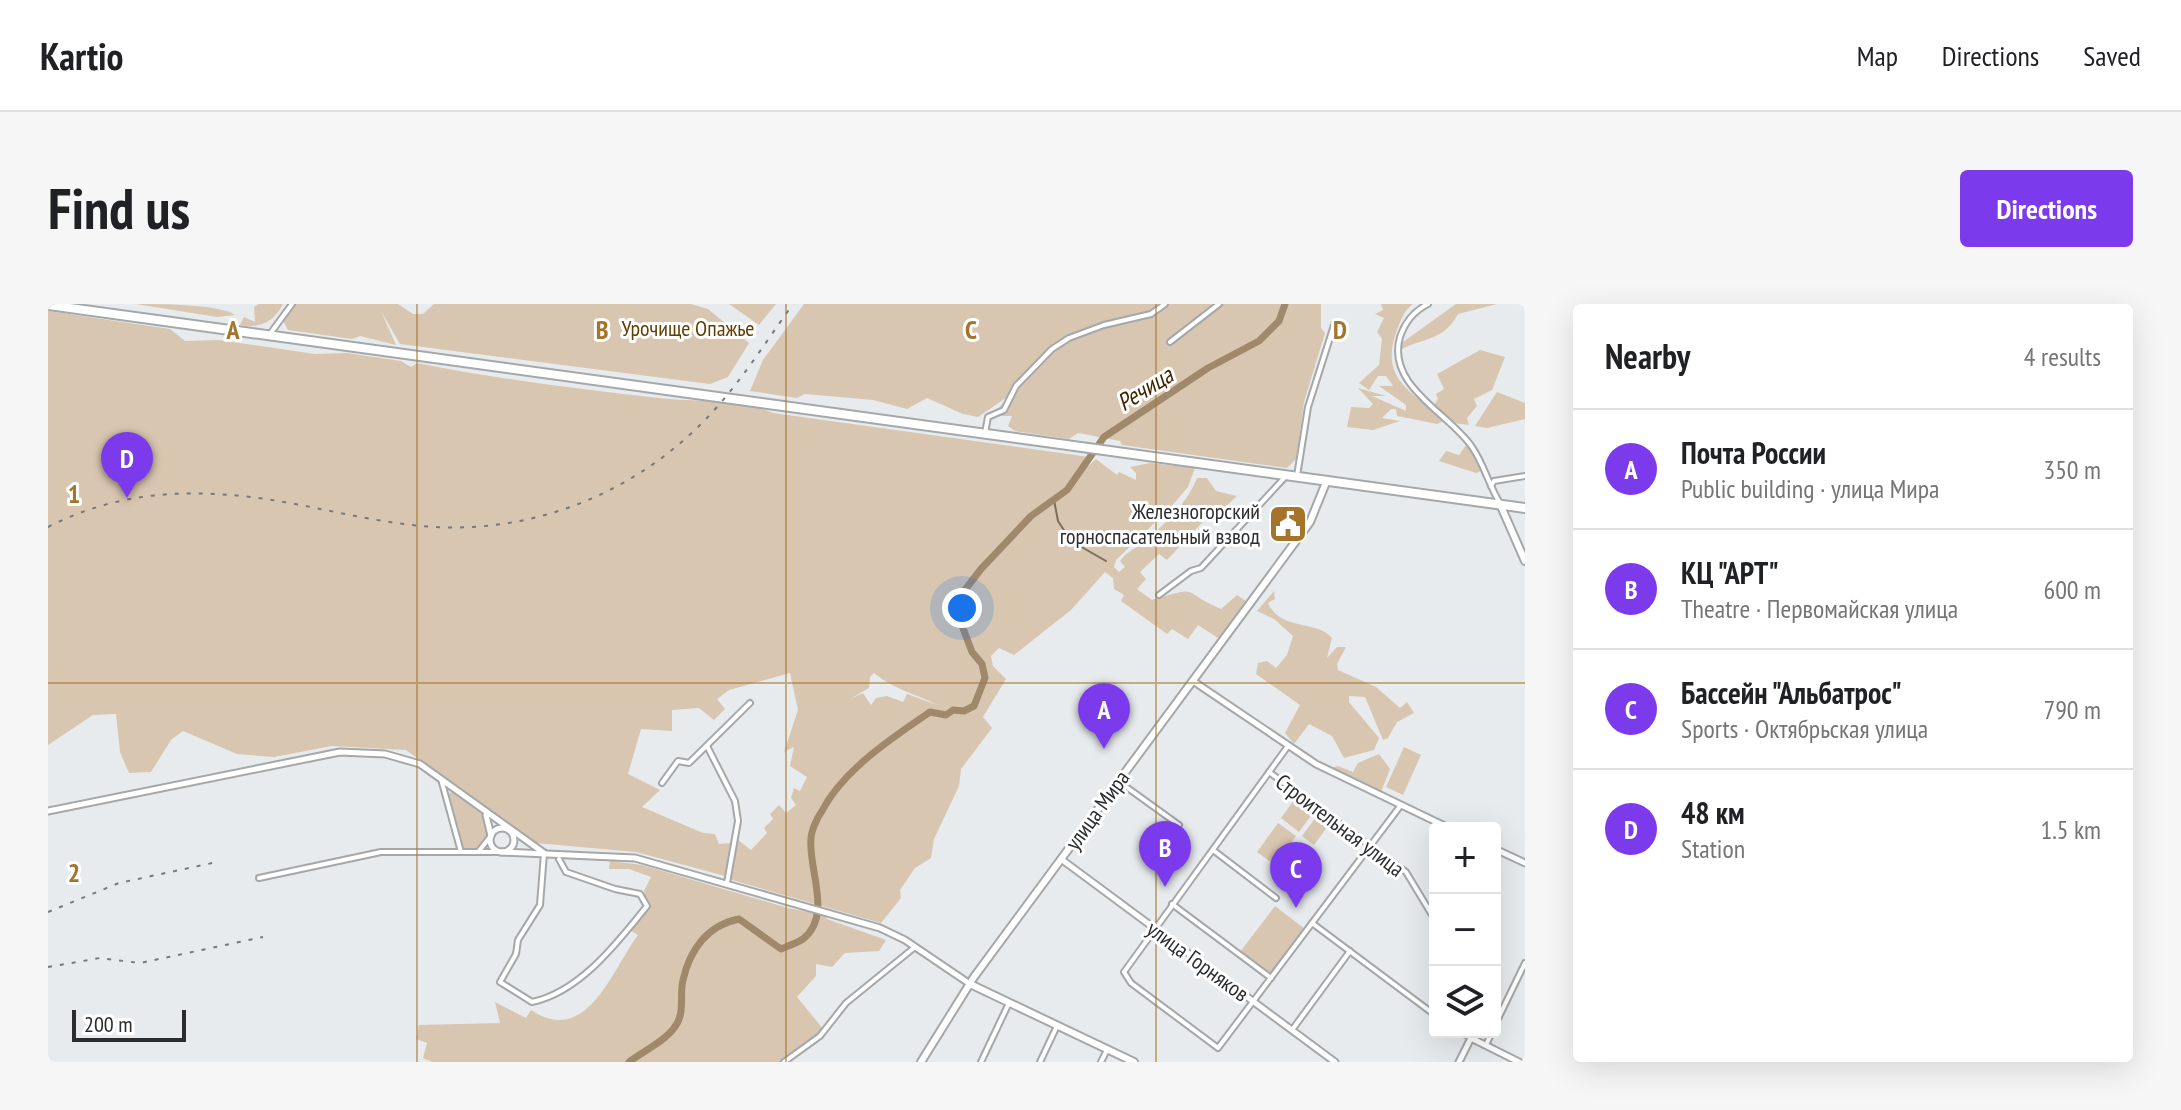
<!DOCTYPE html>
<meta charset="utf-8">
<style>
:root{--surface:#fff;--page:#f6f6f6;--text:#202124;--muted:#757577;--line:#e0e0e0;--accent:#7c3aed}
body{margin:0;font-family:"PT Sans Narrow",sans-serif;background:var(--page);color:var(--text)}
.controls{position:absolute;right:24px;bottom:24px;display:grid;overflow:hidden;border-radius:8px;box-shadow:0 8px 32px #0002}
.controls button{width:72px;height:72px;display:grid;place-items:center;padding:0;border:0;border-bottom:2px solid var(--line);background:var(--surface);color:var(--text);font:40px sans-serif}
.scale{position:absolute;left:24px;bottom:20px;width:114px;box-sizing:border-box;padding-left:8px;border:4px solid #2a2c2d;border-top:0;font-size:22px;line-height:28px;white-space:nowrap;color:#2a2c2d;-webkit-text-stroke:6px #fff;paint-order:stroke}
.you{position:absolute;left:914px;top:304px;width:28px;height:28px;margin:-20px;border:6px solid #fff;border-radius:50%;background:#1a73e8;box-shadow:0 0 0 12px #1a73e833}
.badge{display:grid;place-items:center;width:52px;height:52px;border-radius:50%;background:var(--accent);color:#fff;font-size:26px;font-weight:700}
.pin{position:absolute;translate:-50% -66px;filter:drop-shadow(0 2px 4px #0008)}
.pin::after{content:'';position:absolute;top:42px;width:28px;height:24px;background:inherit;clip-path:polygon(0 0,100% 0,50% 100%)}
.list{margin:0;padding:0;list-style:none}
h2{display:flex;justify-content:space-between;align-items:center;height:104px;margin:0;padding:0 32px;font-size:34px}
h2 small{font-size:26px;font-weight:400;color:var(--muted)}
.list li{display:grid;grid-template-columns:52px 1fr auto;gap:24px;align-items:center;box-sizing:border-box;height:120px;padding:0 32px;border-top:2px solid var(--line)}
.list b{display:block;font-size:30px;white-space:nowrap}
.list p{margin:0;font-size:26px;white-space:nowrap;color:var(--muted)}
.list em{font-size:26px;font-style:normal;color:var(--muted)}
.icon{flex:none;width:44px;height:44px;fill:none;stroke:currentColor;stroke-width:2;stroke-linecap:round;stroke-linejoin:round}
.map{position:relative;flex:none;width:1477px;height:758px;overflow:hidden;border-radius:8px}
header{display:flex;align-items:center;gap:48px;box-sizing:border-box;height:112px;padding:0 40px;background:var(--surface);border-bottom:2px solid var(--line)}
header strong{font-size:38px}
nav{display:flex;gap:44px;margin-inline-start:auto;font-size:28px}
.intro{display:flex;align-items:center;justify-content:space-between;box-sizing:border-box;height:192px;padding:0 48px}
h1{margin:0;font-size:56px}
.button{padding:20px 36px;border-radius:8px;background:var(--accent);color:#fff;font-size:28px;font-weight:700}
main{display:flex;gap:48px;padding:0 48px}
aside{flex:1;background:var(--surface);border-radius:8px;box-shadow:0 8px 32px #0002}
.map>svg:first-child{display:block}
</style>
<header>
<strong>Kartio</strong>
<nav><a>Map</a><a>Directions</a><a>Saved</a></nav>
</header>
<div class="intro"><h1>Find us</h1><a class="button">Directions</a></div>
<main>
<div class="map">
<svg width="1477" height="758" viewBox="0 0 1477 758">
<rect width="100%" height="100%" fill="#e7ebed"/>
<g fill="#d8c6b0" fill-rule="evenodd">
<path d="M88 0C111 0 172 0 187 11L169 13Z"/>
<path d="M211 0H235C226 18 211 25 192 21L196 13 207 18 206 3Z"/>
<polygon points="248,0 350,0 365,10 375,10 386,0 643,0 660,5 701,39 680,73 662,80 352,40 333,7 348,41 312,32 304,35 240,26 235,16"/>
<polygon points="681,0 728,0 711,21"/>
<polygon points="756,0 1273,0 1273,24 1277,29 1256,98 1248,155 1239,164 1074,141 1072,137 1030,129 1021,135 967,127 960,122 964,112 944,112 962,91 930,113 915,110 879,94 859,105 825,96 757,90 749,94 702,87 715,56"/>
<path d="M1333 0H1365C1356 6 1353 16 1349 26 1330 77 1366 87 1396 117L1389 120 1349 112 1348 105H1343L1334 114 1352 117 1325 126 1299 123 1303 103 1321 104 1325 100 1310 84 1338 92H1324L1358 107V101L1331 82H1345L1338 72H1330L1321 86 1311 79 1331 61 1334 35 1329 28 1336 14 1327 10 1335 6Z"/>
<path d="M1408 0H1449L1410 10C1396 37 1374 34 1352 46L1355 38Z"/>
<path d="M0 7 122 25 137 37 171 36 267 50 299 49 353 57 363 63 369 59C449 75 530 85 611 94 649 99 690 93 725 109L1041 153 1039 163 1048 155 1069 171 1071 168 1088 176V169L1082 163 1102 159 1147 164 1140 183 1123 203 1068 256 1066 263 1071 268 1077 263 1072 257 1077 251C1104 233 1137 205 1149 174H1159L1168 187 1189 192 1173 207 1168 204 1119 256 1111 250 1092 268 1098 275 1089 285 1104 296C1154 281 1131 287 1173 305L1189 291 1201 299 1173 336 1150 321 1140 335 1124 325 1119 330 1073 297 1076 291 1066 285 1065 274 1057 268 1023 306 966 351 951 344 943 352 945 362 958 375 935 413 944 424 913 465 911 482 886 535 883 554 867 564 852 586 853 594 833 619 684 576 682 566 687 537 689 535 703 546 719 529 716 524 725 515 722 510 731 501 738 509 748 501 743 494 746 484 752 487 759 473 742 462 746 443 736 448 750 406 742 369 681 386 669 395 677 405 666 416 651 404 624 406V427L593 425 580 470 612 486 594 503 655 529 667 530 671 540 683 539 677 572 588 548 488 539 358 446 284 442 226 453 189 450 135 427 123 436 103 468 81 469 72 448 68 410 45 411 0 441ZM826 369C845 385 868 390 889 401L859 390 855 398 839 392 828 394 823 401 815 389 802 395 821 384 822 373Z"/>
<polygon points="1432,46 1457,53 1444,86 1426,95 1429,102 1419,114 1421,121 1405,119 1386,101 1390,95 1388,90 1396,85 1389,70"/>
<polygon points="1449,88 1477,99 1477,115 1439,124 1427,122"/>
<polygon points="1419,140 1433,167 1428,169 1391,157 1398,147 1411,151"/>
<path d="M1226 287 1227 295 1220 299C1233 328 1267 315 1284 334L1279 354 1289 343H1298L1289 360 1290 366 1328 383 1352 404 1359 398 1366 409 1349 418 1340 434 1335 436 1317 393 1301 392V398L1331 434 1326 446 1296 454 1284 432 1261 420 1246 440 1237 429 1252 401 1208 370 1210 359 1219 357 1228 364 1239 351 1245 332 1226 315 1209 307Z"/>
<polygon points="1356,443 1373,451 1355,491 1338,483"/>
<polygon points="1331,450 1342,465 1333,488 1283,464 1290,462 1305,468 1310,459"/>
<polygon points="404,487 436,511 441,531 428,546 414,545 399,492"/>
<polygon points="1249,492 1267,506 1251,528 1233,514"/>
<polygon points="1271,509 1283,518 1266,541 1254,532"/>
<polygon points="1230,519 1248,532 1227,561 1209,548"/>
<path d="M562 557 594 561 740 604 777 611 779 615 838 636 831 647 797 649 784 663 768 660V672L749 693 776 726 732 758H384L375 754 379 739 368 735 371 721 452 719 447 698 478 714 483 706C539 744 565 664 590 631L580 625 599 602 596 587 603 573 581 565H561Z"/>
<polygon points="1227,602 1257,625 1221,671 1192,648"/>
</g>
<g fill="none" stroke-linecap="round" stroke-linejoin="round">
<polyline stroke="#7d6d58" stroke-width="2" points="1006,196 1010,217 1023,237 1058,257"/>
<path stroke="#a0896a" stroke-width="7" d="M581 758C594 748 617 737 626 724 638 709 631 692 635 676 642 645 660 621 691 615L733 645C740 642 749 639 755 635 785 611 760 566 763 535 763 527 769 514 774 507 795 466 845 433 882 408L898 411 905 406 916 407 926 402 937 374 934 360 924 348 910 311V295L933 265 983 212 1019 186 1056 133 1160 64 1211 37 1231 17 1237 0"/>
<g stroke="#a4a8aa" stroke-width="8">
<g id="minor">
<path d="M1380 0C1366 7 1357 18 1352 33 1338 82 1401 109 1424 143 1436 160 1441 182 1452 199"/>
<polyline points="222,30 244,0"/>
<polyline points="1122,38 1171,0"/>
<polyline points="937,129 940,113 956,106 968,82 1004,45 1021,34 1056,21 1103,10 1117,0"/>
<polyline points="1249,172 1260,103 1287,18"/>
<polyline points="1443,182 1446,177 1477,172"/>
<polyline points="1111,291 1143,267 1153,264 1239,171"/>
<polyline points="659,442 687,497 690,517 679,579"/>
<polyline points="1240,442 1076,668 1083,679 1170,744 1353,501"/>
<polyline points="1221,468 1358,568 1387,616"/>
<polyline points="393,475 413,548"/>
<polyline points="1070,477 1131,521"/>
<polyline points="614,479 630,457 641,459 702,399"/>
<polyline points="1165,546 1228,594"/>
<polyline points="431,547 442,533"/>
<path d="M496 549 492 601 470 636 468 650 452 678 484 698C532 688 570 638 599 602L592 590 567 585 518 568 511 555"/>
<polyline points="211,574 333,548 453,548"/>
<polyline points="1124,600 1223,674"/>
<polyline points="1264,619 1387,711"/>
<polyline points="1447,721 1477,659"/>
<polyline points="1244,726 1302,647"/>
<polyline points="1413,728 1423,734"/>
<polyline points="1438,741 1444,728"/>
<polyline points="736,758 772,732 798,699 867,643"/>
<polyline points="933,758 961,699"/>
<polyline points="992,758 1009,722"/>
<polyline points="1053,758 1059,746"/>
</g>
</g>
<g stroke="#a4a8aa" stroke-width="9">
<g id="tertiary">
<polyline points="1145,377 1268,460 1401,524"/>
<polyline points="0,507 292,448 337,450 372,460 496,549"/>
<polyline points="438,511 443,532"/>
<circle cx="454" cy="536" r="12"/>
<polyline points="1447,545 1477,559"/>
<polyline points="453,548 587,554 832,624 857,636 922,680"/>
<polyline points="1013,555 1287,758"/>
<polyline points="1411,758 1423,734 1471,758"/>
</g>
</g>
<g stroke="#a4a8aa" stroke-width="10">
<g id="secondary">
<polyline points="1452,200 1477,257"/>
<polyline points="922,680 1086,758"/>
<polyline points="873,758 926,673 1262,218 1279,176"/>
</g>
</g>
<g stroke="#a4a8aa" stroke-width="12">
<polyline id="trunk" points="0,1 1477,204"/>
</g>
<use href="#minor" stroke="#fff" stroke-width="4"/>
<use href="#tertiary" stroke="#fff" stroke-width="5"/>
<use href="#secondary" stroke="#fff" stroke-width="6"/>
<use href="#trunk" stroke="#fff" stroke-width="8"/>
<g stroke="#76797a" stroke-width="2" stroke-dasharray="4 8" stroke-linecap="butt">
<path d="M0 223C80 182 162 184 247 200 289 208 331 218 373 222 479 232 583 192 657 116 691 81 717 39 745 0"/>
<polyline points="0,608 71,579 169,558"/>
<polyline points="0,663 52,654 92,659 215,633"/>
</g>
</g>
<path fill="none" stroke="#a5742a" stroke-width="2" stroke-opacity="0.55" d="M369 0V758M738 0V758M1108 0V758M0 379H1477"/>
<defs>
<g id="civic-square" transform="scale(2)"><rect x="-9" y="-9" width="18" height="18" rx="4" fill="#a5742a" stroke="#fff"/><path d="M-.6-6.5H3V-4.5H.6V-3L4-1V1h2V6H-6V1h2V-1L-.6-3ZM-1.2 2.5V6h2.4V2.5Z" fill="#fff"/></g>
</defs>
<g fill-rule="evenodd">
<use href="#civic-square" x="1240" y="220"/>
</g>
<g text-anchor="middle" stroke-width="6" stroke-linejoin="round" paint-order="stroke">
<g font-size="22" fill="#603e03" stroke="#fff">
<text x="640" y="32">Урочище Опажье</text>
</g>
<g font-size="22" fill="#2a2c2d" stroke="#fff" text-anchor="end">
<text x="1212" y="215">Железногорский<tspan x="1212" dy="25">горноспасательный взвод</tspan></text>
</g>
<g font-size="22" fill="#2a2c2d" stroke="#fff">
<text transform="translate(1049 506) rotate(-54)" y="8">улица Мира</text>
<text transform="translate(1292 521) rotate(37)" y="8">Строительная улица</text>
<text transform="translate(1150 657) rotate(36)" y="8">улица Горняков</text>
</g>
<g font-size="24" font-style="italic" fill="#3f2600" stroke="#fff">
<text transform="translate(1097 85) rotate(-32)" y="8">Речица</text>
</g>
</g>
<g font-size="26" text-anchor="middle" font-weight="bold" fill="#a5742a" stroke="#fff" stroke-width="6" stroke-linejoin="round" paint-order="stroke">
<text x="185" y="35">A</text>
<text x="554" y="35">B</text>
<text x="923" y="35">C</text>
<text x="1292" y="35">D</text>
<text x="26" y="199">1</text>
<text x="26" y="578">2</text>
</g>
</svg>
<div class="controls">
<button>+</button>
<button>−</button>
<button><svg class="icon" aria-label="layers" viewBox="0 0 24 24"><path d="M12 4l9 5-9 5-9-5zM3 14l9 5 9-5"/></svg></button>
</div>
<div class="scale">200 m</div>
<div class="you"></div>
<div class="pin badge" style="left:1056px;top:445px">A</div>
<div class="pin badge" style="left:1117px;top:583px">B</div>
<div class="pin badge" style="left:1248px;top:604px">C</div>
<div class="pin badge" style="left:79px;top:194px">D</div>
</div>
<aside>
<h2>Nearby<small>4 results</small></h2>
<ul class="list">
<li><span class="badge">A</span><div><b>Почта России</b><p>Public building · улица Мира</p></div><em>350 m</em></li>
<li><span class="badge">B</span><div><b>КЦ &quot;АРТ&quot;</b><p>Theatre · Первомайская улица</p></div><em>600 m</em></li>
<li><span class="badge">C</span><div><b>Бассейн &quot;Альбатрос&quot;</b><p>Sports · Октябрьская улица</p></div><em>790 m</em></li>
<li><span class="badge">D</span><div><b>48 км</b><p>Station</p></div><em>1.5 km</em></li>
</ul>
</aside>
</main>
